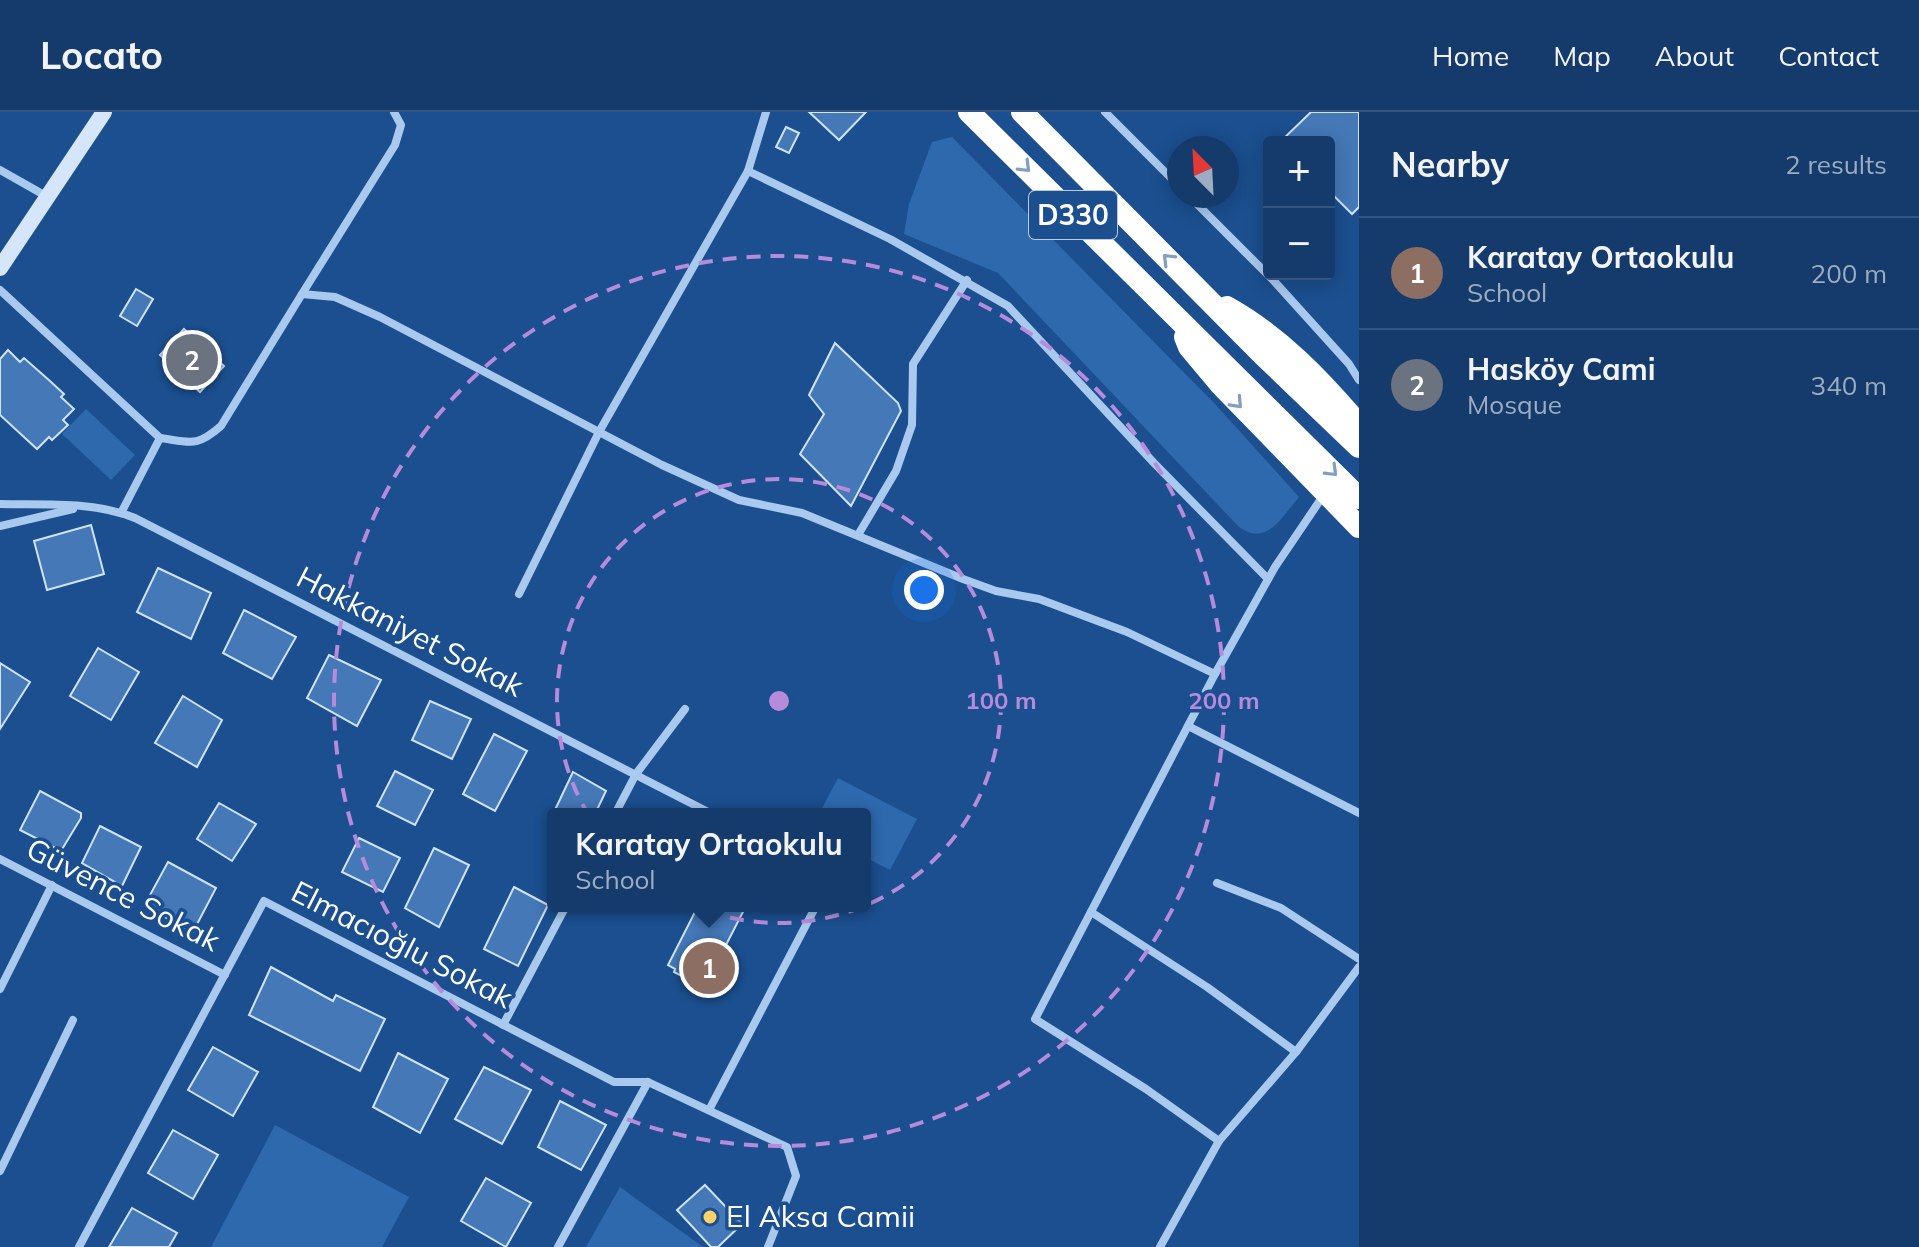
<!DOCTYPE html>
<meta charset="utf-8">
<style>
:root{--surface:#143b6b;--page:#1d4271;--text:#f1f3f6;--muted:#9dadc1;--line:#33557e;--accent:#90b9f0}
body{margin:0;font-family:Mulish,sans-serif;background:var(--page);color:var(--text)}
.controls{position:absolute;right:24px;top:24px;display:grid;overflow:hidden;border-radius:8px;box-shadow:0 4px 20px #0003}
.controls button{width:72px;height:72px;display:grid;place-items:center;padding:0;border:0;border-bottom:2px solid var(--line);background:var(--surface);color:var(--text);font:40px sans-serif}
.compass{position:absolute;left:1167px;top:24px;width:72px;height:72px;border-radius:50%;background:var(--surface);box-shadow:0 4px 20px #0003;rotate:336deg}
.you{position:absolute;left:924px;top:478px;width:28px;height:28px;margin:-20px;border:6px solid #fff;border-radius:50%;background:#1a73e8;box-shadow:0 0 0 12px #1a73e833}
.badge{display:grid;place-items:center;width:52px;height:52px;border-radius:50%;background:var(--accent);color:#fff;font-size:26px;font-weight:700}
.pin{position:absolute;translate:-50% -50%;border:4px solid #fff;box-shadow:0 2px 8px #0006}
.popup{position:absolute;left:547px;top:696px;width:324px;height:104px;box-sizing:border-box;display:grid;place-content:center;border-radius:8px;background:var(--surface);filter:drop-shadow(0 2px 6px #0005);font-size:26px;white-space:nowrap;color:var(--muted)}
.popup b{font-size:30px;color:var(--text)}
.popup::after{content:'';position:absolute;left:50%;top:100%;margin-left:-16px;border:16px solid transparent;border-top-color:var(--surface)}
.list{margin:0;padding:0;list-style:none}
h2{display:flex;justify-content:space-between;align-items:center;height:104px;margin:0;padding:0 32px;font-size:34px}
h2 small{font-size:26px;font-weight:400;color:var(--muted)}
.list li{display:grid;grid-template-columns:52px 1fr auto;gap:24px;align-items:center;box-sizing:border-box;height:112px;padding:0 32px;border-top:2px solid var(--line)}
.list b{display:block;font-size:30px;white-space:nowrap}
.list p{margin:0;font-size:26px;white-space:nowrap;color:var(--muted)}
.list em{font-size:26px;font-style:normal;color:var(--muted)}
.map{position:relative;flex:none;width:1359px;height:1135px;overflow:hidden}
header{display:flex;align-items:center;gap:48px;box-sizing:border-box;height:112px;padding:0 40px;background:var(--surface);border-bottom:2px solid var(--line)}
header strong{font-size:38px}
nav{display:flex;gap:44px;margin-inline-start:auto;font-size:28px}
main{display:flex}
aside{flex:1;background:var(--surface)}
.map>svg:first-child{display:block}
</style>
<header>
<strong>Locato</strong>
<nav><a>Home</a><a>Map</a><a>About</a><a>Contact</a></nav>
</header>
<main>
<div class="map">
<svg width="1359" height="1135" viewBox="0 0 1359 1135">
<rect width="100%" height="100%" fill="#1b4f8f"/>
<g fill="#2e69ad">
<path d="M952 25 1216 293 1299 385C1281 406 1266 436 1238 414L998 161 904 122 909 92 932 30Z"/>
<polygon points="86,297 135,343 111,368 62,322"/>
<polygon points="838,666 917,707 890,758 865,745 865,702 819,702"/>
<polygon points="275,1013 409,1085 382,1135 211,1135"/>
<polygon points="620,1075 703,1135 586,1135"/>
</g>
<g fill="#4478b7" stroke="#cfe3fa" stroke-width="2">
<polygon points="809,0 866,0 839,28"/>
<polygon points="1311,0 1359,0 1359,95 1352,102 1329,79 1329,30 1280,30"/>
<polygon points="786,15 799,21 789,41 776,35"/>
<polygon points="136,177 153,187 137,214 120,204"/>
<polygon points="184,217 224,254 200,280 160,243"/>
<polygon points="835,231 898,291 901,299 851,394 800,342 824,302 809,283"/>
<polygon points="8,238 20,250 24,246 50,269 64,282 61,285 74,297 63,308 68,313 52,328 49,325 37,337 0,303 0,247"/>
<polygon points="91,413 104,462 47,478 34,429"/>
<polygon points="158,456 211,481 191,527 137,500"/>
<polygon points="244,498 296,525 272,567 223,541"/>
<polygon points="98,536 139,560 111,608 70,584"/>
<polygon points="329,543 381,568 357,614 307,586"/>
<polygon points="0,551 30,570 0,617"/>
<polygon points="183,584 222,608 197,655 155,631"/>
<polygon points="430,589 471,607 452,647 412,628"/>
<polygon points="494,622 527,639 495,699 463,682"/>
<polygon points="395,659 433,678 415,713 377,694"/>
<polygon points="573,660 606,679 595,702 553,702"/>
<polygon points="40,679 81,701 81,706 61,739 20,718"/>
<polygon points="219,691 256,712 232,749 197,727"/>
<polygon points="100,714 141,735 122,774 82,751"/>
<polygon points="359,726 400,746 383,780 342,760"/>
<polygon points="434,736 469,753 439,815 405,796"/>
<polygon points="168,750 216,776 193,820 144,794"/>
<polygon points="514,775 548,793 518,854 484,837"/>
<polygon points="698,794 746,794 706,872 693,865 691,869 674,860 675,857 668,853"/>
<polygon points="271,855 333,889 336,883 385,907 360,959 249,903"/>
<polygon points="213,935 258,960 233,1004 188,978"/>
<polygon points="398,941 448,967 420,1021 373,995"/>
<polygon points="484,955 531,978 502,1032 455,1007"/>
<polygon points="560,989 606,1013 581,1058 538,1035"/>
<polygon points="173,1018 218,1043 193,1087 148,1061"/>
<polygon points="486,1066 531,1091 506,1135 461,1109"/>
<polygon points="705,1073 742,1112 718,1135 711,1135 677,1098"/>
<polygon points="132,1096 177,1121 169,1135 109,1135"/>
</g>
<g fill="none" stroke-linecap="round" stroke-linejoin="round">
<g stroke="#a9c9ee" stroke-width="8">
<polyline points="1105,0 1179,74"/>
<polyline points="0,58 46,84"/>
<polyline points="748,59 890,127 1008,194 1154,351 1268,467"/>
<polyline points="1189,84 1274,169 1349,252 1359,268"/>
<polyline points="0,178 160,326 121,401"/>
<polyline points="302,182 395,33 401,13 394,0"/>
<path d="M160 326C190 330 196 336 221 314L302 182 335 185 380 205 662 353 739 388 802 401 963 467 996 479 1039 487 1127 520 1215 562"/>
<path d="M0 392C45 393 93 389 135 406L712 702"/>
<polyline points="0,414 73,397"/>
<polyline points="858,423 896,359 912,313 913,252 967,168"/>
<polyline points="519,482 599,320 748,59 766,0"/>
<polyline points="1188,614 1359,701"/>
<polyline points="615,702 636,662 685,597"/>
<polyline points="0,747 225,863"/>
<polyline points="1217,771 1281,796 1359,847"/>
<polyline points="1091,800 1207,875 1296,940"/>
<polyline points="0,877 52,773"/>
<polyline points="503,913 566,794"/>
<polyline points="709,998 816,794"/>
<polyline points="1219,1029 1146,977 1035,907 1215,562 1275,455 1325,381"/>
<polyline points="0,1059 73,908"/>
<polyline points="79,1135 264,789 614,970 648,970 787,1035 796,1064 768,1135"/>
<polyline points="558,1135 648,970"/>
<polyline points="1160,1135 1219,1029 1296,940 1359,855"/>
</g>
<polyline stroke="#d6e6fa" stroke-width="16" points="0,156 104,0"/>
<g stroke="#fff" stroke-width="22">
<polyline points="969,0 1359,386"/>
<polyline points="1022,0 1262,242 1359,335"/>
<path d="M1227 195C1279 224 1321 268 1359 313"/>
<polyline points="1185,225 1189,235 1220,272 1359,415"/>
</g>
</g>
<defs><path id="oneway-chevron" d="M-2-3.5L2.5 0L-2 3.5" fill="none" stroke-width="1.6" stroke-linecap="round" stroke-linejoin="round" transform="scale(2)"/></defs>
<g stroke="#829ec1">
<use href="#oneway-chevron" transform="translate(1025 55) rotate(45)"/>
<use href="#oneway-chevron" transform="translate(1168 147) rotate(-135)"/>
<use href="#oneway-chevron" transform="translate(1237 291) rotate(47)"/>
<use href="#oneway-chevron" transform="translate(1332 359) rotate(45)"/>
</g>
<g fill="none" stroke="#b68bdc" stroke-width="4" stroke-dasharray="14 10">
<circle cx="779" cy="589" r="222"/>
<circle cx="779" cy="589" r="445"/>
</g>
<circle fill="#ffd166" stroke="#1b4f8f" stroke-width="3" cx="710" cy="1105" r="8"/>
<g text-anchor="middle" stroke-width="7" stroke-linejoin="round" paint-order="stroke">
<rect fill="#1b4f8f" stroke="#bbcadd" stroke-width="2" x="1029" y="79" width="88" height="48" rx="6"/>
<g font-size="28" font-weight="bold" fill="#fff">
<text x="1073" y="113">D330</text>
</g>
<g font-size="30" fill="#fff" stroke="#1b4f8f">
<text transform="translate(410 520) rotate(27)" y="10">Hakkaniyet Sokak</text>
<text transform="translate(123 783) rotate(27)" y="10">Güvence Sokak</text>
<text transform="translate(402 833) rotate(27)" y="10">Elmacıoğlu Sokak</text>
</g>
<g font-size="30" fill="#fff" stroke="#1b4f8f" text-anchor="start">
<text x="726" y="1115">El Aksa Camii</text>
</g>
</g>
<circle cx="779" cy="589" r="12" fill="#b68bdc" stroke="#1b4f8f" stroke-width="4"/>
<g font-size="24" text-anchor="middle" font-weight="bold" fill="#b68bdc" stroke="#1b4f8f" stroke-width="7" stroke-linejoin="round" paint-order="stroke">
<text x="1001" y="597">100 m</text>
<text x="1224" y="597">200 m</text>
</g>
</svg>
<div class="controls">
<button>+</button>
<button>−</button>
</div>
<svg class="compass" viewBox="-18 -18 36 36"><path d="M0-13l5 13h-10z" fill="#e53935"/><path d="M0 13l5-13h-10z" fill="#9dadc1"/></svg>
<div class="you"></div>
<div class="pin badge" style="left:709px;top:856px;background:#8d6e63">1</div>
<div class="popup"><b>Karatay Ortaokulu</b>School</div>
<div class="pin badge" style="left:192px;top:248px;background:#6b7280">2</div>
</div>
<aside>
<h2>Nearby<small>2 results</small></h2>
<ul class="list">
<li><span class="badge" style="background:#8d6e63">1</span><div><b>Karatay Ortaokulu</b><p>School</p></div><em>200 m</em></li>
<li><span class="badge" style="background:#6b7280">2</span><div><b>Hasköy Cami</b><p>Mosque</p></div><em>340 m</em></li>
</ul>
</aside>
</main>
